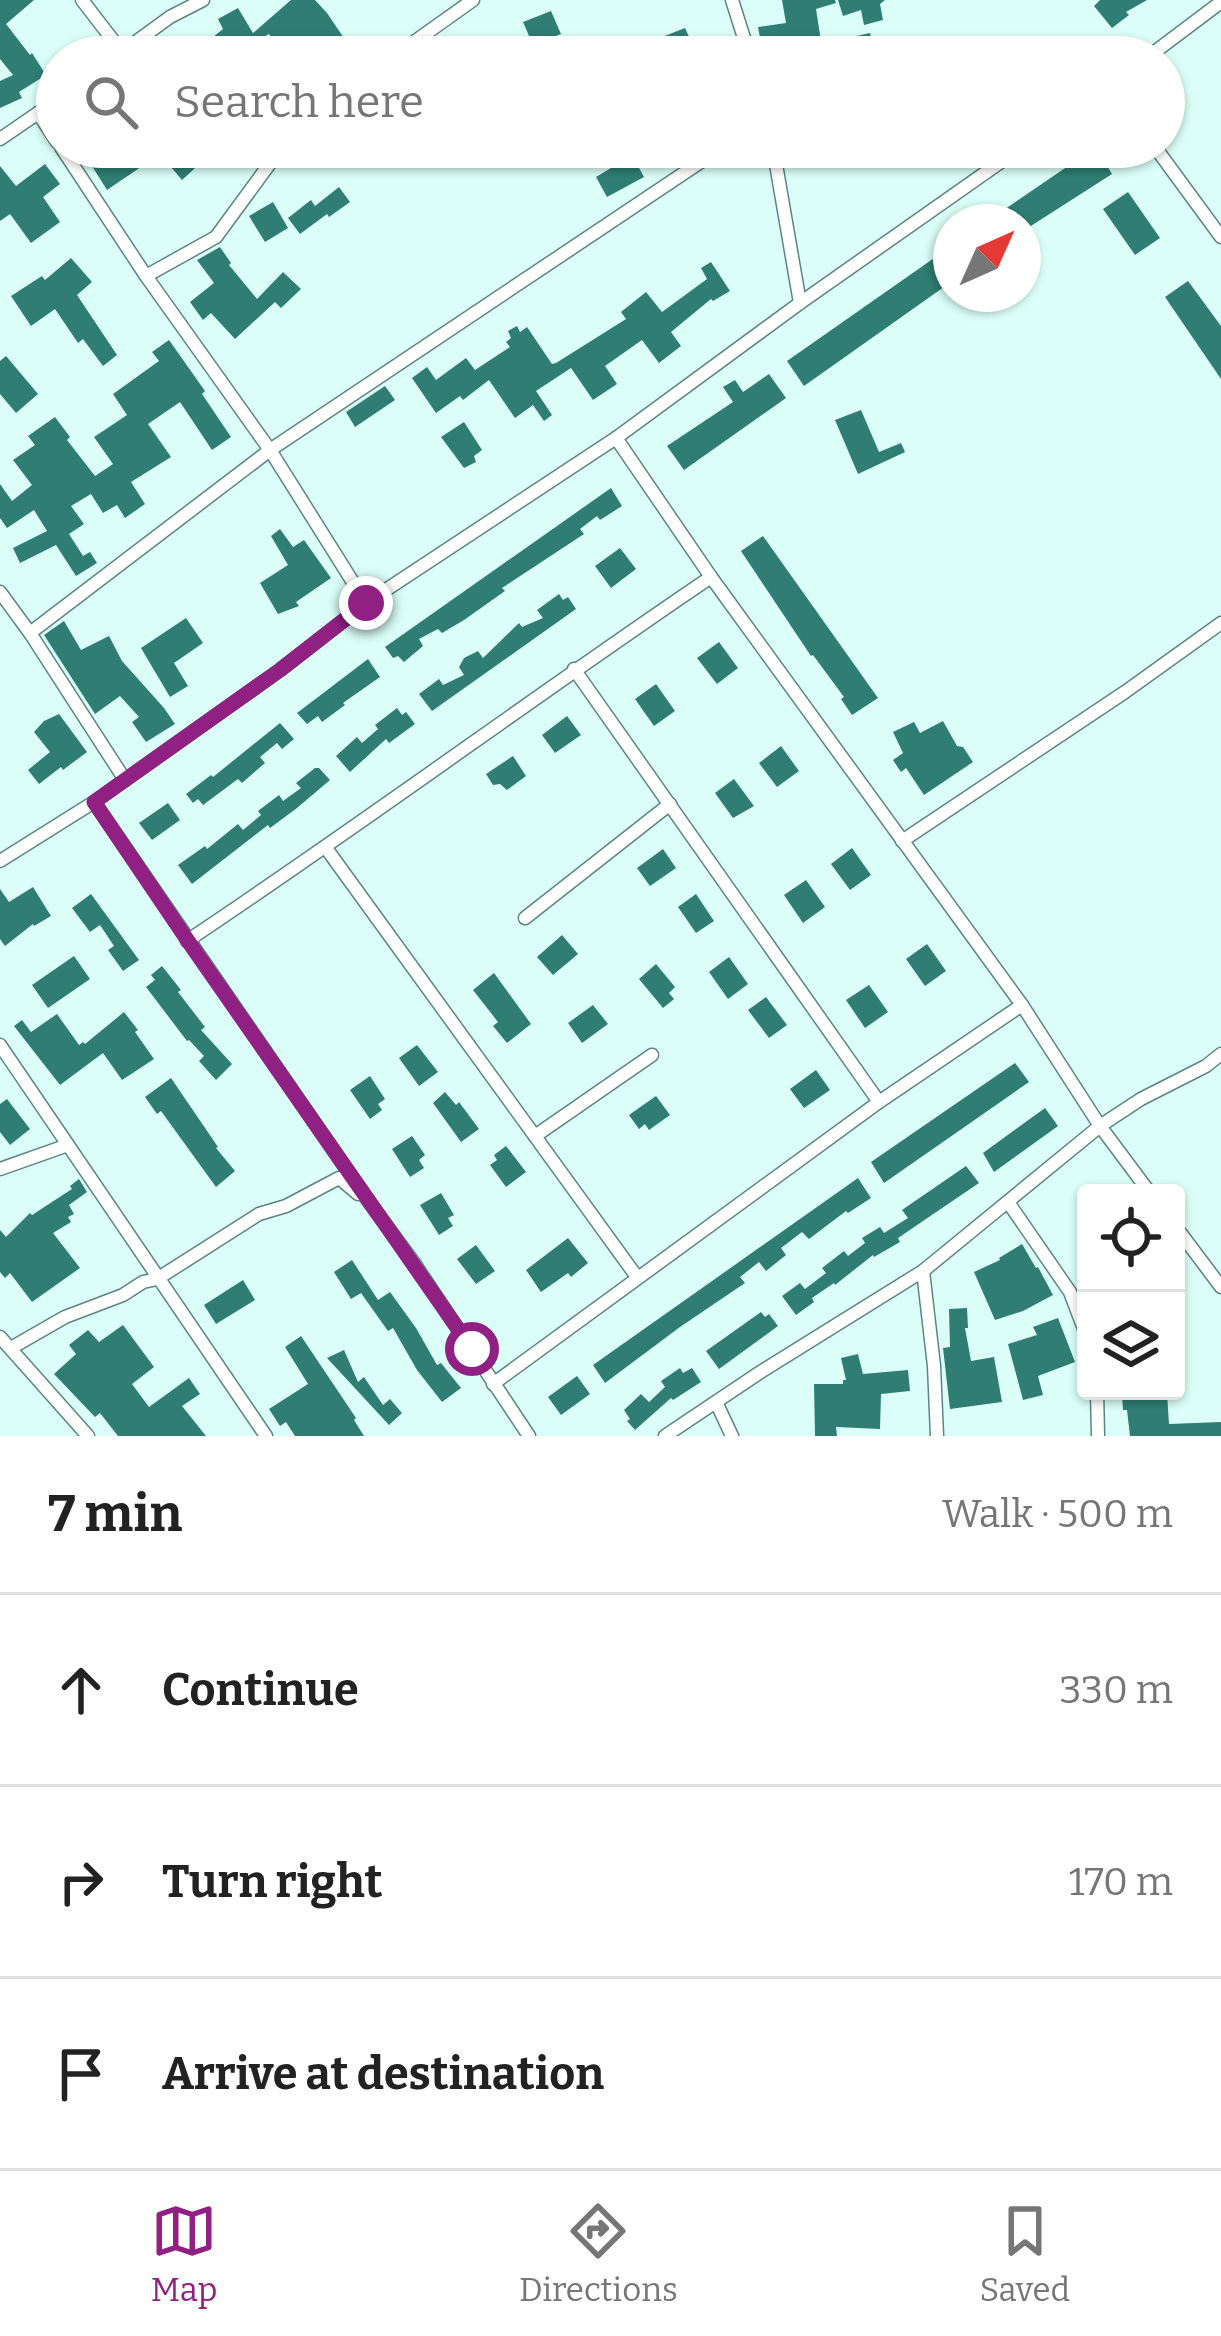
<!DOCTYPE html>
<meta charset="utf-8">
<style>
:root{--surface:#fff;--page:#f6f6f6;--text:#222;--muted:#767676;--line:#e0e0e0;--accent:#902183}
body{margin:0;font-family:Bitter,serif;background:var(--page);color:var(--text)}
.controls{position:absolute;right:36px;bottom:36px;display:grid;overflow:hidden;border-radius:12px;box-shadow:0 3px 9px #0004}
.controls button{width:108px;height:108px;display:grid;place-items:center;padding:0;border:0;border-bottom:3px solid var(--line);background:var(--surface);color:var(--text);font:60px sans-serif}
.compass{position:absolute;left:933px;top:204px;width:108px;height:108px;border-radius:50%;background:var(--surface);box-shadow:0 3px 9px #0004;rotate:45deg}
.stop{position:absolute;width:36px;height:36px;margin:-27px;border:9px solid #902183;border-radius:50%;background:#fff}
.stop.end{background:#902183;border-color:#fff;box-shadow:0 3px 12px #0008}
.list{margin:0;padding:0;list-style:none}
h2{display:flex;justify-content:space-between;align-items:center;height:156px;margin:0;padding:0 48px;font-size:51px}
h2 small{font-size:39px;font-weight:400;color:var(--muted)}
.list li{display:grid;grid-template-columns:78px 1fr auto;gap:36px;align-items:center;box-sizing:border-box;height:192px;padding:0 48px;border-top:3px solid var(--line)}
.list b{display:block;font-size:45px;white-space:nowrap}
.list em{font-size:39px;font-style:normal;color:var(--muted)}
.icon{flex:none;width:66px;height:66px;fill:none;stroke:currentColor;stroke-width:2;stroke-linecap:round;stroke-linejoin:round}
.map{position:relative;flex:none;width:1221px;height:1436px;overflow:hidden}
.search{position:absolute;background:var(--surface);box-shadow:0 3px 9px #0004;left:36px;right:36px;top:36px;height:132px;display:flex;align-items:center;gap:30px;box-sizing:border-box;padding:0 42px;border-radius:66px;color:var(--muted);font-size:45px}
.sheet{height:732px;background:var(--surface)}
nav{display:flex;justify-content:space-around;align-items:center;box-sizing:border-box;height:168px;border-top:3px solid var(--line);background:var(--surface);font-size:33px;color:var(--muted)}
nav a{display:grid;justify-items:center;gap:6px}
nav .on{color:var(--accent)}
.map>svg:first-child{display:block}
</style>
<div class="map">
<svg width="1221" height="1436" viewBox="0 0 1221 1436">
<rect width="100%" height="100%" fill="#dbfff8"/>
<g fill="#2f7d73">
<polygon points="0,0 34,0 6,24 30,55 32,53 46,75 19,92 22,98 0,108 0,81 13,75 0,59"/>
<polygon points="291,0 315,0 327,13 352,50 342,57 284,57 269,34 237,52 234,48 223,57 188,57 223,29 218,19 238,8 253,33"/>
<polygon points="782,0 835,0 836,3 816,9 821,41 762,48 758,27 786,23"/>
<polygon points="838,0 885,0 880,4 883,20 864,25 861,10 843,16"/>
<polygon points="1100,0 1147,0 1126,12 1129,15 1112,28 1094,6"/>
<polygon points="551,11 561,34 533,45 523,22"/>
<polygon points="685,28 695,50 676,57 658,57 652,41"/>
<polygon points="870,33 876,55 838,57 834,41"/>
<polygon points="80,147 194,147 205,159 182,180 160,154 107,190"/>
<polygon points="646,147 669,147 637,164 644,177 607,197 596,177"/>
<polygon points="1096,147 1112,174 1023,231 1023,222 986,222"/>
<polygon points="45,164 60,184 43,197 60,222 31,243 10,214 0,221 0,166 16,186"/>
<polygon points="339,187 350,202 329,217 327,214 300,234 288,218 311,200 315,206"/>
<polygon points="1128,192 1160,238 1135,255 1103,209"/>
<polygon points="273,202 288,228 265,242 249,216"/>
<polygon points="220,247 231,263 229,265 257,299 283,272 301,289 281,308 275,302 235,339 211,313 203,320 190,302 214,283 197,260"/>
<polygon points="947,249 951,254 951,282 804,386 787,361"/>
<polygon points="71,258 92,282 77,295 117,355 103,366 83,339 78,343 55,309 31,326 11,296 42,276 45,280"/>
<polygon points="711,262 730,291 713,301 711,299 671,332 681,346 659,363 642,340 605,366 617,384 593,400 571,368 536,391 552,415 544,421 533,405 515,418 489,380 463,400 460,396 436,413 412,378 427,367 436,380 466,358 475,370 510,347 506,342 511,338 508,331 517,326 520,332 527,327 552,364 556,363 626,319 621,312 646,292 662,312 707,279 701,268"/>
<polygon points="1188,281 1221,326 1221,379 1165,297"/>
<polygon points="169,340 205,391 202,394 231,437 212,450 180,402 148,424 171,457 131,482 145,504 125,518 117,505 103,513 91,494 71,506 84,524 69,534 83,556 90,552 97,563 76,576 56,545 20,563 13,548 47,531 34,510 7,528 0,518 0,484 12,501 32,485 13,460 35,445 28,436 55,417 70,437 67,440 95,476 113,464 94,437 127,415 113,394 159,361 152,352"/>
<polygon points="6,356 38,394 16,413 0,394 0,361"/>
<polygon points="769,374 786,398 684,470 667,446 733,402 723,387 735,380 743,392"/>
<polygon points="385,386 395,400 355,427 346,412"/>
<polygon points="861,410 879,452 901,443 905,452 858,474 835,420"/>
<polygon points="464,422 482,450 474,456 476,462 464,468 441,437"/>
<polygon points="611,488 622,506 600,520 597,516 580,529 584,534 502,588 505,591 464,620 442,633 438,629 419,639 423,646 404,662 398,656 393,658 385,647"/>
<polygon points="280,529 293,547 304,540 331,578 296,602 299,606 278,614 260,583 288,565 271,536"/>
<polygon points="763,536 878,698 852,715 841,699 844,697 813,655 811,656 741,551"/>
<polygon points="620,548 636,569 611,588 595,566"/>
<polygon points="559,594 563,600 568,597 576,609 432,711 419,694 439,679 443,685 464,675 459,667 464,658 478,651 483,658 519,623 522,627 543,618 537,610"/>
<polygon points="186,618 203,643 174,663 188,686 170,697 141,648"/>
<polygon points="64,621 81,650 109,636 122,661 164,708 175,724 146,742 132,722 139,717 120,696 95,714 44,635"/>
<polygon points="719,642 738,668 717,684 697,658"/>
<polygon points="368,659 380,677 343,703 345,705 322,722 318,716 307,724 297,713"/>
<polygon points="656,684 675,711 654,726 635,699"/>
<polygon points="397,708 402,715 406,712 415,724 389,743 386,739 350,772 336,756 357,737 362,743 378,729 375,725"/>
<polygon points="59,714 87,752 63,770 61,767 39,784 28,770 50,752 34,732 44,721"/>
<polygon points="567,716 581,735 555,753 542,735"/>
<polygon points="943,721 957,746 963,747 973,762 924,795 906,768 901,772 893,760 903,753 893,732 914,722 920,733"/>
<polygon points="280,723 294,739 282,749 277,743 260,757 265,763 242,783 238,779 203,805 198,799 193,803 186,794 211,775 213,777"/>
<polygon points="781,746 799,771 777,787 759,763"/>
<polygon points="513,756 526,776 507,790 500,784 493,785 486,774"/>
<polygon points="315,768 319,768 330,780 297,808 270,828 268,825 192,884 178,865 205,846 207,849 238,824 243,830 261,815 258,811 279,795 283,801 301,788 296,783"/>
<polygon points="734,779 754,806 733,818 715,793"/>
<polygon points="168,803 180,820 152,840 139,823"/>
<polygon points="852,848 871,875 850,890 831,864"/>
<polygon points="663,849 676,868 650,886 637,868"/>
<polygon points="806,880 825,907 803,923 784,895"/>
<polygon points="33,887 51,916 34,926 33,924 5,946 0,939 0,889 9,902"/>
<polygon points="91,894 139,960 123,971 108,950 114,946 100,925 90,932 72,908"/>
<polygon points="696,894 714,921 696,933 678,907"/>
<polygon points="562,935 578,954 553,975 537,957"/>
<polygon points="927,944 946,971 925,986 906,959"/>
<polygon points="74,956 90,979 48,1008 32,985"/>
<polygon points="729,957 748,984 728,999 709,972"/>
<polygon points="656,964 675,987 669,993 674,999 663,1008 639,979"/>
<polygon points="162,966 181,990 178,992 205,1027 201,1030 232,1064 216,1080 199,1061 204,1056 189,1040 187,1041 146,987 155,980 151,975"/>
<polygon points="494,973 531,1024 507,1043 493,1026 498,1022 473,990"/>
<polygon points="869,985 888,1012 865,1028 846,1000"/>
<polygon points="766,997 787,1025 769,1038 748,1010"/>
<polygon points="593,1005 608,1024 582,1043 568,1023"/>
<polygon points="124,1012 138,1030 135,1032 154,1059 122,1080 103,1053 60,1085 14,1026 22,1020 31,1032 57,1014 79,1045 83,1042 85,1044"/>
<polygon points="417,1045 438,1072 419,1086 399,1058"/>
<polygon points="1015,1063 1029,1082 884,1183 871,1162"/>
<polygon points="816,1070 830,1090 804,1108 790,1089"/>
<polygon points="370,1076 385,1099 378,1104 382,1110 370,1119 350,1090"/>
<polygon points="171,1078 218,1147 216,1148 235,1171 216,1187 161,1111 157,1114 145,1097"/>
<polygon points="445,1092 456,1105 459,1102 479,1129 461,1142 433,1103"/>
<polygon points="656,1096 670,1115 649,1130 645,1124 639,1129 629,1115"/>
<polygon points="7,1099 30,1129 10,1145 0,1132 0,1104"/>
<polygon points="1045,1108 1058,1126 994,1172 983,1153"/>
<polygon points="412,1136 425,1155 419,1160 424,1168 410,1177 392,1149"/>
<polygon points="506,1146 526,1172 506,1187 490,1165 497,1160 494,1155"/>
<polygon points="966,1166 979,1183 898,1238 900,1242 874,1257 873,1255 835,1285 834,1283 812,1298 814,1302 796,1315 782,1296 800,1283 805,1289 826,1273 822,1268 844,1251 848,1256 865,1243 862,1238 880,1227 884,1233 908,1218 902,1210"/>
<polygon points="858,1178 871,1198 848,1213 846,1211 809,1239 802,1232 781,1248 786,1255 766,1271 759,1262 740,1277 745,1283 680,1327 605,1383 593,1365"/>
<polygon points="79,1179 87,1192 69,1205 74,1214 68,1217 71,1222 53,1233 80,1268 32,1302 10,1273 5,1278 0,1272 0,1230 6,1237 30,1213 32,1215 72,1189 70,1186"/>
<polygon points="441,1193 454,1215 448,1218 453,1226 439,1235 420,1205"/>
<polygon points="568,1238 588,1263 571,1277 568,1273 541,1292 526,1270"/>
<polygon points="1022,1244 1036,1268 1038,1267 1053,1295 1023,1311 995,1320 974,1272 1000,1260 999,1258"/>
<polygon points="476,1245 495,1271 476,1284 457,1259"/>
<polygon points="352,1260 378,1300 390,1292 416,1328 437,1365 441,1363 461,1388 442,1402 417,1370 393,1328 388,1331 361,1293 351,1299 334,1272"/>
<polygon points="243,1280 255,1300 216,1324 204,1305"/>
<polygon points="967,1308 968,1328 965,1328 971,1361 994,1357 1002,1402 950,1409 943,1348 950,1347 949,1309"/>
<polygon points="761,1312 765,1317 769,1314 778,1326 719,1369 706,1351"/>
<polygon points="1058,1318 1075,1362 1038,1376 1043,1395 1023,1400 1008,1344 1037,1335 1033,1327"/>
<polygon points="123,1325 154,1367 132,1384 149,1407 189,1378 200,1394 182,1406 206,1436 118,1436 100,1413 95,1417 54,1374 76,1354 69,1345 88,1330 99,1342"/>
<polygon points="301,1336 356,1418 354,1420 364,1436 295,1436 286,1422 280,1426 269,1409 308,1384 285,1347"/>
<polygon points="344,1350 358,1382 364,1377 383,1405 390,1399 402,1413 389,1425 327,1358"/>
<polygon points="858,1354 863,1374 908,1370 910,1391 881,1394 880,1429 836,1427 837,1436 815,1436 814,1384 843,1384 843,1380 846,1380 841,1358"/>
<polygon points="680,1368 683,1373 692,1368 701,1382 673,1400 671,1398 635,1430 627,1421 630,1419 624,1410 641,1394 649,1402 665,1387 661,1381"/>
<polygon points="577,1376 590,1394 561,1415 548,1397"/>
<polygon points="1167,1393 1169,1424 1221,1422 1221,1436 1130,1436 1127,1410 1123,1410 1122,1395"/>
</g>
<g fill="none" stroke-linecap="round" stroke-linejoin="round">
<g stroke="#5c857f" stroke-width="15">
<g id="minor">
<polyline points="82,0 122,52"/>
<polyline points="732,0 750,57"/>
<polyline points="115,57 170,17 203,0"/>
<polyline points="393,57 473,0"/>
<polyline points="1148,57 1221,2"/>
<polyline points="38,113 57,142"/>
<polyline points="0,139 57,100"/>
<polyline points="61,147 146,276 270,450 366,603"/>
<polyline points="773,147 800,303"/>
<polyline points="1155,147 1221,237"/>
<polyline points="146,276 216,237 282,147"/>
<polyline points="616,438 711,577 1022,1005 1100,1126 1150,1193"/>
<polyline points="0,592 30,633 125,780"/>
<polyline points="30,633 270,450 723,147"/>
<polyline points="574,669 879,1102"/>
<polyline points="94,802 369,1202 414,1263 529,1436"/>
<polyline points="902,841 1125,692 1221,623"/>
<polyline points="326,848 637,1277"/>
<polyline points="0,861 94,802 280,670 366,603 616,438 800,303 1022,147"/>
<polyline points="525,918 670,804"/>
<path d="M187 941C364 823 535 696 711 577"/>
<polyline points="0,1045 266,1436"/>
<polyline points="535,1136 652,1055"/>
<polyline points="0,1169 68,1145"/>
<polyline points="1008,1202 1070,1292 1086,1334"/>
<polyline points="1176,1227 1221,1287"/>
<polyline points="923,1271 934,1366 937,1436"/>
<polyline points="0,1337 88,1436"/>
<polyline points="11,1348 65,1317 123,1295 143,1282 157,1279 259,1214 286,1206 339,1178 358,1194"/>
<polyline points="493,1384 879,1102 1022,1005"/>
<polyline points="1097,1391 1098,1436"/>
<polyline points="716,1402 732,1436"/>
<polyline points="665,1436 759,1373 923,1271 1100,1126 1141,1099 1206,1066 1221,1054"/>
</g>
</g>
<use href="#minor" stroke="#fff" stroke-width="12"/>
</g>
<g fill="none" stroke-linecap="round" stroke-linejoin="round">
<polyline stroke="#902183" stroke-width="15" points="366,603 280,670 94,802 188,941 472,1349"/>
</g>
</svg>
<div class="controls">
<button><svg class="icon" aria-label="locate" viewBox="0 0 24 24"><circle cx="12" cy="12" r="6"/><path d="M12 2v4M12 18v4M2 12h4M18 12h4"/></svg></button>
<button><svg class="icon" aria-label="layers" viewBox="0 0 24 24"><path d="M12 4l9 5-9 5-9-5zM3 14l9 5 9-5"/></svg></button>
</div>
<svg class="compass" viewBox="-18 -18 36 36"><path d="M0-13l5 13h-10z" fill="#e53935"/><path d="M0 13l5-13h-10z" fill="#767676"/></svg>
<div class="stop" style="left:472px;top:1349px"></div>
<div class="stop end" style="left:366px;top:603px"></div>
<div class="search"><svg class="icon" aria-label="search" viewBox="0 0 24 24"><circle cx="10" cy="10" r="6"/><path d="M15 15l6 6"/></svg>Search here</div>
</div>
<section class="sheet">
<h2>7 min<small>Walk · 500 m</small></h2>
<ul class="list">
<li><svg class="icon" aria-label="ahead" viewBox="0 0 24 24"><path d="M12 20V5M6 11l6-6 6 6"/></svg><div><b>Continue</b></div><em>330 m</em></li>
<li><svg class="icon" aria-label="right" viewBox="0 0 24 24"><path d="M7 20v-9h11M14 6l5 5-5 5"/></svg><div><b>Turn right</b></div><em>170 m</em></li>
<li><svg class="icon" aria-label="arrive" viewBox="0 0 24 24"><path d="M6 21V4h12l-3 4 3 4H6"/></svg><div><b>Arrive at destination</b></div></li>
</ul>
</section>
<nav>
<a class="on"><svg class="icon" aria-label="map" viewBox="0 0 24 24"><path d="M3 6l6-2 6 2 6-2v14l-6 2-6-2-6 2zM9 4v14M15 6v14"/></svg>Map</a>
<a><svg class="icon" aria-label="directions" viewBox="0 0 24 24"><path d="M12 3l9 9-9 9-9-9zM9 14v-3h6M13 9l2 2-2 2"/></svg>Directions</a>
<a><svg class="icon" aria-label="saved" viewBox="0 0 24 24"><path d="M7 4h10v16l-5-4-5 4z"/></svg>Saved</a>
</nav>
